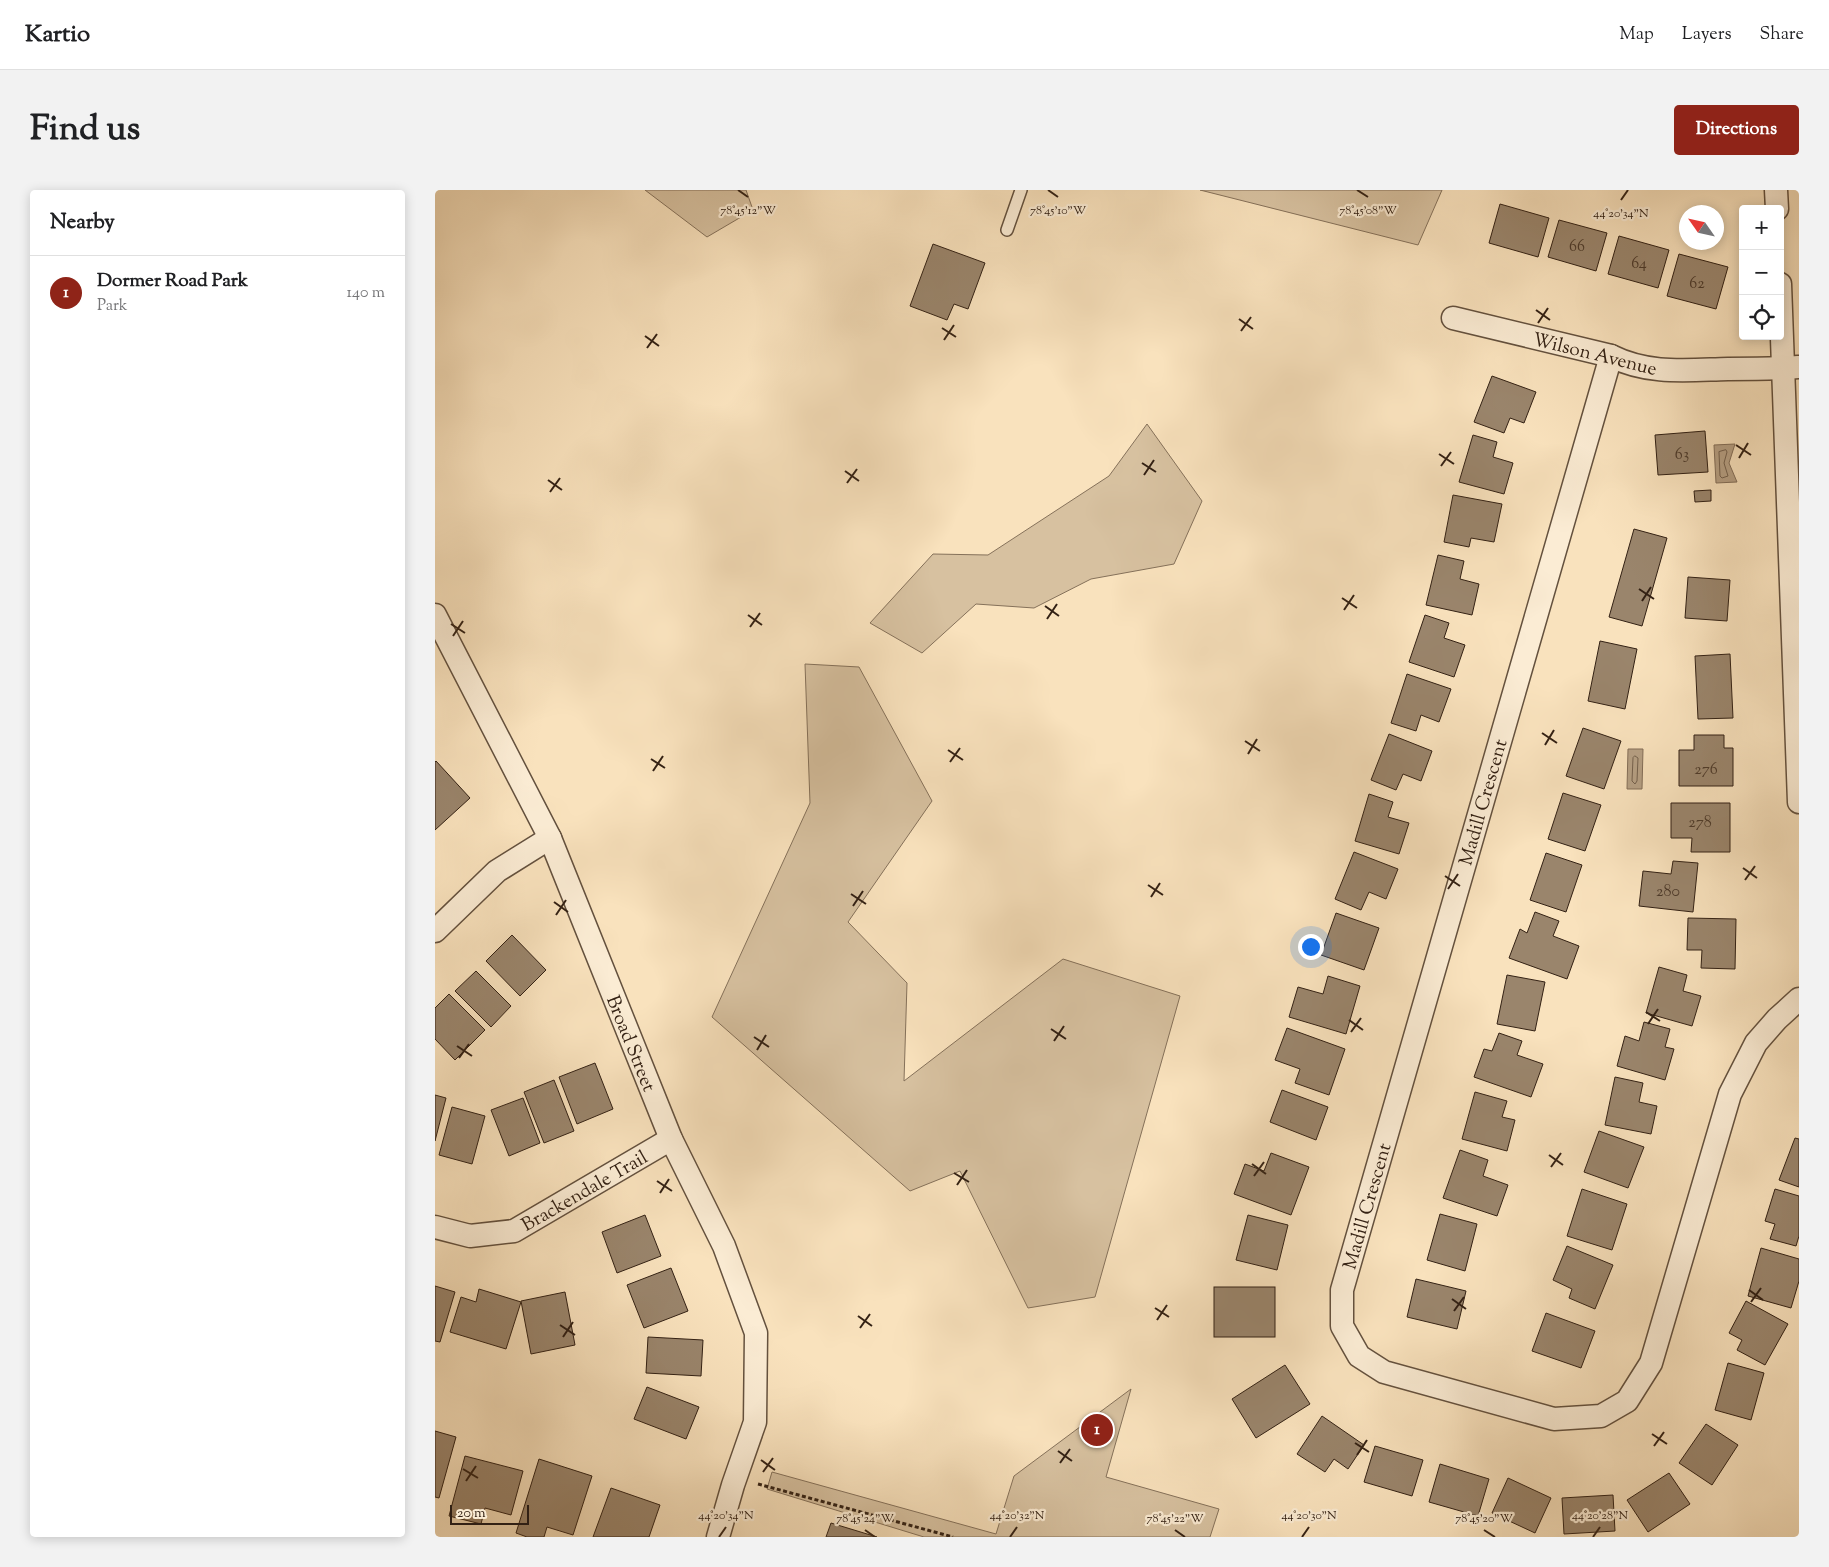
<!DOCTYPE html>
<meta charset="utf-8">
<style>
:root{--surface:#fff;--page:#f2f2f2;--text:#202124;--muted:#757577;--line:#e0e0e0;--accent:#8f2418}
body{margin:0;font-family:"Sorts Mill Goudy",serif;background:var(--page);color:var(--text)}
.controls{position:absolute;right:15px;top:15px;display:grid;overflow:hidden;border-radius:5px;box-shadow:0 2px 12px #0003}
.controls button{width:45px;height:45px;display:grid;place-items:center;padding:0;border:0;border-bottom:1px solid var(--line);background:var(--surface);color:var(--text);font:25px sans-serif}
.compass{position:absolute;left:1244px;top:15px;width:45px;height:45px;border-radius:50%;background:var(--surface);box-shadow:0 2px 12px #0003;rotate:304deg}
.scale{position:absolute;left:15px;bottom:12px;width:79px;box-sizing:border-box;padding-left:5px;border:2px solid #332114;border-top:0;font-size:14px;line-height:18px;white-space:nowrap;color:#332114;-webkit-text-stroke:4px #fbecd4;paint-order:stroke}
.you{position:absolute;left:875px;top:756px;width:18px;height:18px;margin:-12px;border:4px solid #fff;border-radius:50%;background:#1a73e8;box-shadow:0 0 0 8px #1a73e833}
.badge{display:grid;place-items:center;width:32px;height:32px;border-radius:50%;background:var(--accent);color:#fff;font-size:16px;font-weight:700}
.pin{position:absolute;translate:-50% -50%;border:2px solid #fff;box-shadow:0 1px 5px #0006}
.list{margin:0;padding:0;list-style:none}
h2{display:flex;justify-content:space-between;align-items:center;height:65px;margin:0;padding:0 20px;font-size:21px}
h2 small{font-size:16px;font-weight:400;color:var(--muted)}
.list li{display:grid;grid-template-columns:32px 1fr auto;gap:15px;align-items:center;box-sizing:border-box;height:75px;padding:0 20px;border-top:1px solid var(--line)}
.list b{display:block;font-size:19px;white-space:nowrap}
.list p{margin:0;font-size:16px;white-space:nowrap;color:var(--muted)}
.list em{font-size:16px;font-style:normal;color:var(--muted)}
.icon{flex:none;width:28px;height:28px;fill:none;stroke:currentColor;stroke-width:2;stroke-linecap:round;stroke-linejoin:round}
.map{position:relative;flex:none;width:1364px;height:1347px;overflow:hidden;border-radius:5px}
header{display:flex;align-items:center;gap:30px;box-sizing:border-box;height:70px;padding:0 25px;background:var(--surface);border-bottom:1px solid var(--line)}
header strong{font-size:24px}
nav{display:flex;gap:28px;margin-inline-start:auto;font-size:18px}
.intro{display:flex;align-items:center;justify-content:space-between;box-sizing:border-box;height:120px;padding:0 30px}
h1{margin:0;font-size:35px}
.button{padding:12px 22px;border-radius:5px;background:var(--accent);color:#fff;font-size:18px;font-weight:700}
main{display:flex;gap:30px;padding:0 30px}
aside{flex:1;background:var(--surface);border-radius:5px;box-shadow:0 2px 12px #0003}
.map>svg:first-child{display:block}
</style>
<header>
<strong>Kartio</strong>
<nav><a>Map</a><a>Layers</a><a>Share</a></nav>
</header>
<div class="intro"><h1>Find us</h1><a class="button">Directions</a></div>
<main>
<aside>
<h2>Nearby<small></small></h2>
<ul class="list">
<li><span class="badge">1</span><div><b>Dormer Road Park</b><p>Park</p></div><em>140 m</em></li>
</ul>
</aside>
<div class="map">
<svg width="1364" height="1347" viewBox="0 0 1364 1347">
<rect width="100%" height="100%" fill="#f9e2bd"/>
<filter id="stains"><feTurbulence type="fractalNoise" baseFrequency=".004" numOctaves="4"/><feColorMatrix values="0 0 0 0 .2 0 0 0 0 .09 0 0 0 0 .02 0 0 0 .5 -.17"/></filter>
<radialGradient id="worn" r=".72"><stop offset=".6" stop-color="#630" stop-opacity="0"/><stop offset="1" stop-color="#630" stop-opacity=".3"/></radialGradient>
<g fill="#d7c1a0" stroke="#85715a">
<polygon points="210,0 311,0 318,20 272,47"/>
<polygon points="765,0 1007,0 983,55"/>
<polygon points="712,234 767,311 739,374 656,389 599,418 541,414 487,463 435,433 498,364 553,365 674,286"/>
<polygon points="370,474 424,477 497,611 413,732 472,793 469,891 628,769 745,806 660,1107 593,1118 525,981 475,1001 277,827 375,613"/>
<polygon points="696,1199 671,1287 784,1319 775,1347 489,1347 332,1299 337,1282 561,1344 579,1286"/>
</g>
<g fill="#b6a084" stroke="#826d57">
<polygon points="1300,254 1294,273 1302,292 1281,293 1279,255"/>
<polygon points="1193,559 1208,559 1207,599 1192,599"/>
</g>
<g fill="none" stroke-linecap="round" stroke-linejoin="round">
<g stroke="#74604c" stroke-width="1">
<polygon points="1291,260 1292,262 1289,273 1293,286 1287,288 1285,286 1284,262"/>
<polygon points="1200,566 1203,568 1202,591 1200,594 1197,591 1198,568"/>
</g>
</g>
<g fill="#9a856c" stroke="#332114">
<polygon points="1065,14 1114,28 1103,67 1054,53"/>
<polygon points="1124,30 1172,43 1161,81 1113,67"/>
<polygon points="1184,46 1234,60 1223,98 1173,84"/>
<polygon points="498,54 550,73 533,119 519,114 512,130 475,116"/>
<polygon points="1244,64 1293,77 1281,119 1232,106"/>
<polygon points="1057,186 1101,202 1089,233 1075,228 1069,243 1039,232"/>
<polygon points="1270,241 1273,282 1223,285 1220,245"/>
<polygon points="1038,245 1062,252 1058,267 1078,273 1069,304 1024,292"/>
<polygon points="1276,300 1276,311 1260,312 1259,301"/>
<polygon points="1018,305 1067,314 1059,352 1036,348 1034,357 1009,352"/>
<polygon points="1199,339 1232,348 1207,436 1174,427"/>
<polygon points="1003,365 1029,371 1025,389 1044,394 1037,425 991,415"/>
<polygon points="1253,387 1295,390 1292,431 1250,428"/>
<polygon points="990,425 1014,433 1009,448 1030,455 1019,487 974,472"/>
<polygon points="1165,451 1202,459 1190,519 1153,511"/>
<polygon points="1295,464 1298,528 1263,529 1260,466"/>
<polygon points="972,484 1016,499 1004,532 986,525 981,541 956,533"/>
<polygon points="1148,538 1186,551 1169,599 1131,586"/>
<polygon points="954,544 997,561 986,591 968,584 961,600 936,590"/>
<polygon points="1259,545 1289,545 1289,558 1298,558 1298,596 1244,596 1244,560 1259,560"/>
<polygon points="1,571 35,608 0,640 0,572"/>
<polygon points="1128,603 1166,615 1150,661 1113,649"/>
<polygon points="934,604 958,612 953,627 974,633 964,664 920,651"/>
<polygon points="1236,613 1295,613 1295,662 1256,662 1257,648 1236,648"/>
<polygon points="919,662 963,679 951,709 934,702 926,720 900,709"/>
<polygon points="1111,663 1147,675 1131,722 1095,710"/>
<polygon points="1238,671 1263,673 1258,722 1204,716 1208,681 1236,684"/>
<polygon points="1100,722 1124,731 1118,746 1144,756 1132,789 1074,768 1085,739 1092,743"/>
<polygon points="901,723 944,738 929,780 886,765"/>
<polygon points="1253,728 1301,729 1300,779 1266,778 1267,760 1252,760"/>
<polygon points="77,745 111,780 85,806 51,771"/>
<polygon points="1224,777 1252,785 1248,801 1266,806 1257,836 1211,823"/>
<polygon points="41,781 76,816 56,837 20,801"/>
<polygon points="1072,785 1110,792 1100,841 1062,834"/>
<polygon points="893,786 925,796 911,844 854,827 863,797 888,804"/>
<polygon points="14,804 50,840 20,870 0,849 0,818"/>
<polygon points="1209,832 1235,839 1230,857 1239,859 1230,890 1182,876 1190,846 1204,851"/>
<polygon points="852,838 910,859 894,905 860,893 865,879 840,870"/>
<polygon points="1064,843 1087,851 1082,865 1108,874 1096,907 1039,887 1049,859 1057,861"/>
<polygon points="160,873 178,919 142,934 124,887"/>
<polygon points="1180,887 1208,893 1204,912 1222,916 1216,944 1170,935"/>
<polygon points="119,890 139,941 109,953 89,902"/>
<polygon points="847,900 893,917 881,950 835,932"/>
<polygon points="1040,902 1072,911 1067,927 1080,930 1072,961 1027,949"/>
<polygon points="0,905 11,908 0,951"/>
<polygon points="88,908 105,953 74,966 56,920"/>
<polygon points="17,917 50,926 37,974 4,965"/>
<polygon points="1164,941 1209,957 1193,998 1149,982"/>
<polygon points="1360,948 1364,949 1364,997 1344,990"/>
<polygon points="1025,960 1053,970 1048,986 1073,995 1062,1026 1008,1008"/>
<polygon points="836,963 874,977 856,1025 799,1004 810,974 829,981"/>
<polygon points="1147,999 1192,1014 1177,1060 1132,1046"/>
<polygon points="1340,999 1364,1006 1364,1046 1361,1056 1335,1049 1340,1034 1330,1031"/>
<polygon points="1005,1024 1042,1034 1030,1081 992,1070"/>
<polygon points="210,1025 226,1066 182,1083 167,1042"/>
<polygon points="813,1025 853,1035 842,1080 801,1070"/>
<polygon points="1132,1056 1178,1075 1160,1119 1134,1108 1137,1099 1118,1090"/>
<polygon points="1326,1058 1364,1069 1364,1091 1356,1118 1313,1106"/>
<polygon points="236,1078 253,1121 209,1138 192,1095"/>
<polygon points="981,1089 1031,1101 1022,1139 972,1127"/>
<polygon points="0,1096 20,1102 5,1152 0,1151"/>
<rect x="779" y="1097" width="61" height="50"/>
<polygon points="44,1099 86,1112 71,1159 15,1142 26,1107 41,1112"/>
<polygon points="130,1102 140,1155 96,1164 86,1111"/>
<polygon points="1311,1111 1353,1134 1330,1175 1302,1160 1307,1150 1294,1143"/>
<polygon points="1111,1123 1160,1141 1146,1178 1097,1161"/>
<polygon points="213,1147 268,1150 266,1186 211,1183"/>
<polygon points="1293,1173 1329,1183 1316,1230 1280,1220"/>
<polygon points="850,1175 875,1214 821,1248 797,1209"/>
<polygon points="212,1197 264,1217 251,1249 199,1229"/>
<polygon points="887,1226 929,1255 913,1279 899,1269 890,1282 862,1264"/>
<polygon points="1271,1234 1303,1255 1277,1295 1244,1273"/>
<polygon points="0,1241 21,1247 4,1308 0,1307"/>
<polygon points="940,1256 988,1270 977,1306 929,1292"/>
<polygon points="30,1266 88,1281 76,1325 50,1318 46,1334 14,1326"/>
<polygon points="104,1269 157,1286 138,1345 112,1337 109,1347 92,1347 81,1343"/>
<polygon points="1005,1274 1054,1289 1043,1326 994,1312"/>
<polygon points="1234,1283 1255,1314 1213,1342 1192,1310"/>
<polygon points="1073,1288 1116,1308 1100,1343 1057,1323"/>
<polygon points="176,1298 225,1315 214,1347 158,1347"/>
<polygon points="1178,1305 1180,1341 1129,1344 1127,1308"/>
<polygon points="396,1333 442,1347 391,1347"/>
</g>
<g fill="none" stroke-linecap="round" stroke-linejoin="round">
<g stroke="#64513e" stroke-width="14">
<polyline id="service" points="572,40 586,0"/>
</g>
<g stroke="#64513e" stroke-width="25">
<g id="minor">
<polyline points="1341,0 1342,19"/>
<polyline points="1345,94 1364,612"/>
<path d="M1018 128 1176 166C1214 185 1252 180 1293 179 1317 179 1340 179 1363 177"/>
<polyline points="1176,166 907,1100 907,1136 924,1166 949,1182 1119,1229 1166,1226 1192,1211 1216,1173 1295,904 1321,853 1342,829 1364,809"/>
<polyline points="0,425 115,648 236,949 289,1056 321,1143 320,1232 298,1295 283,1347"/>
<polyline points="0,741 62,681 115,648"/>
<polyline points="0,1037 35,1046 79,1041 236,949"/>
</g>
</g>
<polyline stroke="#332114" stroke-width="3" stroke-dasharray="4 2.5" stroke-linecap="butt" points="323,1294 518,1347"/>
<use href="#service" stroke="#fbecd4" stroke-width="11"/>
<use href="#minor" stroke="#fbecd4" stroke-width="22"/>
</g>
<path fill="none" stroke="#332114" stroke-width="2" d="M303 0 313 7M613 0 623 7M922 0 933 7M1186 10 1193 0M1101 120 1115 130M804 129 818 139M1103 133 1113 118M507 138 521 147M806 141 816 127M210 146 224 156M509 150 519 135M212 158 222 144M1301 255 1316 265M1004 264 1019 274M1304 268 1313 253M707 273 721 282M1006 276 1016 262M410 281 424 291M709 285 719 270M113 290 127 300M412 293 422 279M115 302 125 288M1204 399 1219 409M907 408 922 418M1207 411 1216 397M610 416 624 426M909 420 919 405M313 425 327 435M612 429 622 414M16 434 30 443M315 437 325 423M18 446 28 431M1107 543 1122 553M810 551 825 561M1110 555 1119 540M513 560 528 570M813 564 822 549M216 569 230 578M515 572 525 558M218 581 228 566M1308 678 1322 688M1010 686 1025 696M1310 690 1320 676M713 695 728 705M1013 699 1023 684M416 704 431 714M716 707 725 693M119 712 133 722M418 716 428 701M121 725 131 710M1211 822 1225 831M914 830 928 840M1213 834 1223 819M616 839 631 849M916 842 926 828M319 847 334 857M619 851 629 836M22 856 37 866M322 860 331 845M24 868 34 854M1114 965 1128 975M817 974 831 984M1116 977 1126 963M519 983 534 992M819 986 829 972M222 991 237 1001M522 995 532 980M225 1003 234 989M1314 1100 1328 1110M1017 1109 1031 1119M1316 1112 1326 1098M720 1118 734 1127M1019 1121 1029 1107M423 1126 437 1136M722 1130 732 1115M125 1135 140 1145M425 1138 435 1124M128 1147 138 1132M1217 1244 1232 1254M920 1253 934 1262M1219 1256 1229 1242M623 1261 637 1271M922 1265 932 1250M326 1270 340 1280M625 1273 635 1259M28 1279 43 1288M328 1282 338 1268M31 1291 41 1276M430 1340 440 1347M740 1340 750 1347M1049 1340 1060 1347M284 1347 291 1337M575 1347 582 1337M867 1347 874 1337M1158 1347 1165 1337"/>
<g text-anchor="middle" stroke-width="4.5" stroke-linejoin="round" paint-order="stroke">
<g font-size="16" fill="#4d3a2a">
<text x="1142" y="61">66</text>
<text x="1204" y="78">64</text>
<text x="1262" y="98">62</text>
<text x="1247" y="269">63</text>
<text x="1271" y="584">276</text>
<text x="1265" y="637">278</text>
<text x="1233" y="706">280</text>
</g>
<g font-size="19" fill="#332114" stroke="#fbecd4">
<text transform="translate(1160 163) rotate(14)" y="7">Wilson Avenue</text>
<text transform="translate(1047 612) rotate(-74)" y="7">Madill Crescent</text>
<text transform="translate(197 853) rotate(68)" y="7">Broad Street</text>
<text transform="translate(149 1000) rotate(-30)" y="7">Brackendale Trail</text>
<text transform="translate(931 1016) rotate(-74)" y="7">Madill Crescent</text>
</g>
</g>
<g font-size="12" text-anchor="middle" fill="#332114" stroke="#fbecd4" stroke-width="4.5" stroke-linejoin="round" paint-order="stroke">
<text x="313" y="24">78°45'12"W</text>
<text x="623" y="24">78°45'10"W</text>
<text x="933" y="24">78°45'08"W</text>
<text x="1186" y="27">44°20'34"N</text>
<text x="291" y="1329">44°20'34"N</text>
<text x="582" y="1329">44°20'32"N</text>
<text x="874" y="1329">44°20'30"N</text>
<text x="1165" y="1329">44°20'28"N</text>
<text x="430" y="1332">78°45'24"W</text>
<text x="740" y="1332">78°45'22"W</text>
<text x="1049" y="1332">78°45'20"W</text>
</g>
<rect width="100%" height="100%" filter="url(#stains)"/>
<rect width="100%" height="100%" fill="url(#worn)"/>
</svg>
<div class="controls">
<button>+</button>
<button>−</button>
<button><svg class="icon" aria-label="locate" viewBox="0 0 24 24"><circle cx="12" cy="12" r="6"/><path d="M12 2v4M12 18v4M2 12h4M18 12h4"/></svg></button>
</div>
<svg class="compass" viewBox="-18 -18 36 36"><path d="M0-13l5 13h-10z" fill="#e53935"/><path d="M0 13l5-13h-10z" fill="#757577"/></svg>
<div class="scale">20 m</div>
<div class="you"></div>
<div class="pin badge" style="left:662px;top:1240px">1</div>
</div>
</main>
